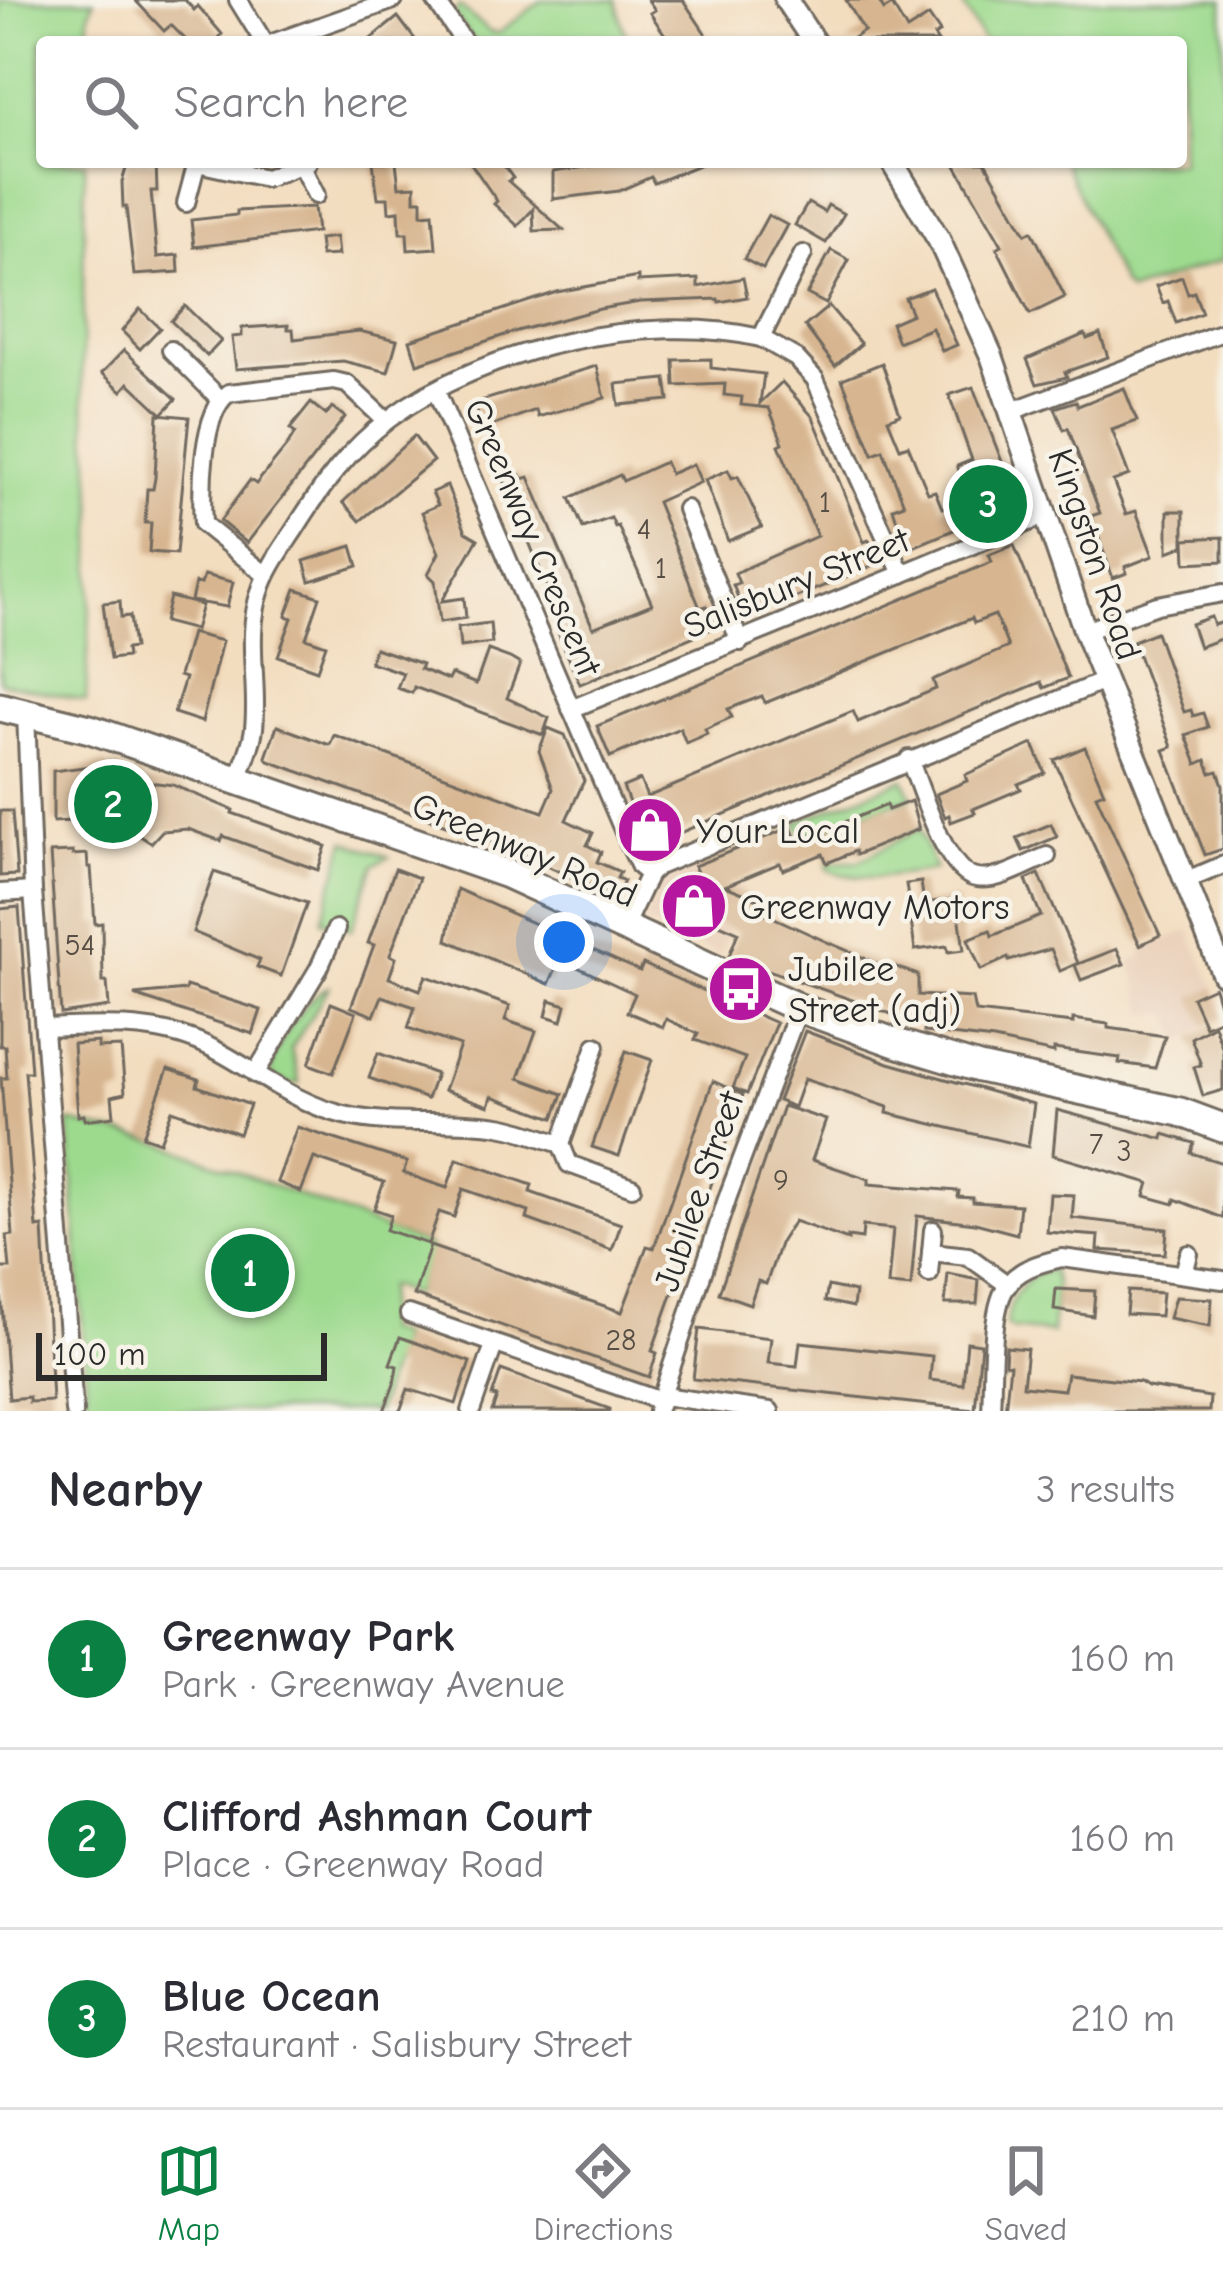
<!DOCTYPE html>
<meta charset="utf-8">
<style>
:root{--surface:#fff;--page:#f7f7f7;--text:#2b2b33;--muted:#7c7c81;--line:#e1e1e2;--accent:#0b8043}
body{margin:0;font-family:"Comic Neue",sans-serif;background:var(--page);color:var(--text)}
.scale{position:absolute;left:36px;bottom:30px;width:291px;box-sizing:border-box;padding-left:12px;border:6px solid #2b2b2b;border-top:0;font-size:33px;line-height:42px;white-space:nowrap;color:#2b2b2b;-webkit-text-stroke:9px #f7f3e8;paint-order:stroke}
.you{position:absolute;left:564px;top:942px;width:42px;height:42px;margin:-30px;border:9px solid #fff;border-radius:50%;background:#1a73e8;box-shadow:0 0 0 18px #1a73e833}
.badge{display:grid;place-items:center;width:78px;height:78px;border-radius:50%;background:var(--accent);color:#fff;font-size:39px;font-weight:700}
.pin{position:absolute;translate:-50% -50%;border:6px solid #fff;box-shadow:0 3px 12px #0006}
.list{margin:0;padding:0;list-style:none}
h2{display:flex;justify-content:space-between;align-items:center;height:156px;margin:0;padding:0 48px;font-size:51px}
h2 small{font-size:39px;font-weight:400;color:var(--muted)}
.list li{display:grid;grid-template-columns:78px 1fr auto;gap:36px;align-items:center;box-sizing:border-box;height:180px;padding:0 48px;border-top:3px solid var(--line)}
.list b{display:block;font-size:45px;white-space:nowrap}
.list p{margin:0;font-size:39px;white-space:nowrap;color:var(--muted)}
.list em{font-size:39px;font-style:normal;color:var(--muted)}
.icon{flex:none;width:66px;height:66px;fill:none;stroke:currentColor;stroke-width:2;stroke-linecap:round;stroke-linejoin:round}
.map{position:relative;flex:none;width:1223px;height:1411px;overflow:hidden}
.search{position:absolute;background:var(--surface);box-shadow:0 3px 9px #0004;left:36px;right:36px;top:36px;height:132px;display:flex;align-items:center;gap:30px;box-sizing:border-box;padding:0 42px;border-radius:12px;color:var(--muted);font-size:45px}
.sheet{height:696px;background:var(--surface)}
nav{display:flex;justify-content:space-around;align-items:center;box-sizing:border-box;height:168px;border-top:3px solid var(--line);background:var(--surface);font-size:33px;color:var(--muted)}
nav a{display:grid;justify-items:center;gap:6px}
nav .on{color:var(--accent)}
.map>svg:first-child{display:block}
</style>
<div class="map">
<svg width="1223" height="1411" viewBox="0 0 1223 1411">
<rect width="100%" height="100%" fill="#f7f3e8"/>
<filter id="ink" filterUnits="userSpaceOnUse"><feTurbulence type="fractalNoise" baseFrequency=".00833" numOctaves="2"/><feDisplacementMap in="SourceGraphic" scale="24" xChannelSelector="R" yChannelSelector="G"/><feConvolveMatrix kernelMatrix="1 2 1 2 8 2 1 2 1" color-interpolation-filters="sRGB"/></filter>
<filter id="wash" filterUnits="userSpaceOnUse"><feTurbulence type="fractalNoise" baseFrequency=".004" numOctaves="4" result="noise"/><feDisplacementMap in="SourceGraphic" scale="48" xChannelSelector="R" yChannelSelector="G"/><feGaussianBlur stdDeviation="2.7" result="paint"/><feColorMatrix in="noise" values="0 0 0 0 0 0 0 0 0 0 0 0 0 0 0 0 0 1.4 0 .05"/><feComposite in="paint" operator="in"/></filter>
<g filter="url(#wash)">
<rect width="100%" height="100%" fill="#f3ddbf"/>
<g fill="#e9ceb7">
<polygon points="694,866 725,890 744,885 720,955 644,923 657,889 666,879"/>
<polygon points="1189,930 1223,1007 1223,1018 1181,1041 1169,1014 1146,1013 1131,961 1143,956 1141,950"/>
</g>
<g fill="#9dda8e" stroke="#64825c" stroke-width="3">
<polygon points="0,0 94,0 89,14 88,42 42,42 42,162 85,162 82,378 94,511 86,701 0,682"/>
<polygon points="542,0 616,0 627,42 475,42 454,14 459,6 490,32 499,33"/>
<polygon points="960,0 1223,0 1223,260 1129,292 1123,286 1063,162 1181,162 1181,42 984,42"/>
<polygon points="904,779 912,797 802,835 796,822"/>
<path d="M919 829 935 870C901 875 861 883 828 870L827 863 857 862Z"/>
<polygon points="346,841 389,857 374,865 351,930 322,920"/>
<path d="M329 987 291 1049 300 1083 288 1084 271 1075C271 1052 307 994 329 987Z"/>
<polygon points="69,1122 160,1142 432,1247 414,1295 387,1286 383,1330 400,1337 377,1411 88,1411"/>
<path d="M1051 1270 1056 1283 1052 1333 1011 1329 1006 1324C1011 1296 1022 1277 1051 1270Z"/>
</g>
<g id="blocks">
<g fill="#d7b590">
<polygon points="135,0 185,0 194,10 198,6 222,34 216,42 188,42 171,25 164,31"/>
<polygon points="648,0 683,0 711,42 670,42 650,13 655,10"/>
<polygon points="846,0 878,0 884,10 892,5 907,30 929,16 940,32 934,36 938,42 847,42 864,31"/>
<polygon points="398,17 417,42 367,42"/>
<polygon points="128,162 156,162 157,191 151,191 157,257 178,255 179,272 134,275 126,207 123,207 122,182"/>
<polygon points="373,162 396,162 399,187 415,186 415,200 422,200 422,214 433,213 436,248 408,250 407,233 400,233 399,211 389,212 388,198 378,198"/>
<polygon points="470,162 501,162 513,178 508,181 563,230 534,231 533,209 518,226 494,204 497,201"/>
<polygon points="618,162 704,162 704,163 654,183 651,177 619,191 553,199 553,172"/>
<polygon points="954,162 985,162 1026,234 1032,231 1065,297 1030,314 997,248 1002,245"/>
<polygon points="808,203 824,212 828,205 844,214 826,243 795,225"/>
<polygon points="314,207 317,232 194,247 191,220 237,215 237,211"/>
<polygon points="768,215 787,225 763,269 744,259"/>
<polygon points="336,237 338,255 321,256 319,239"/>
<polygon points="831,250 849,260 826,304 807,294"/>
<polygon points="638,277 638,282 698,279 698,287 743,278 747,297 719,302 718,299 640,302 600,309 517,331 417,364 410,340 557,292"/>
<polygon points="1182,277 1188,294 1194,292 1202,313 1176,323 1168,301 1163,303 1156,286"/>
<polygon points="931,288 957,345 942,351 932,328 898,342 891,323 912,314 905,298"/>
<polygon points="185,306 221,341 207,356 171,321"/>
<polygon points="829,306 861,344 835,366 805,326"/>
<polygon points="140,309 160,328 140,349 122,331"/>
<polygon points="288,325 288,329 293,329 294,339 359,331 397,340 388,372 343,361 236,369 232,337 242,336 242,328"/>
<polygon points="1085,334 1087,339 1100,334 1108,357 1065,372 1067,377 1037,384 1027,359"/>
<polygon points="124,350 176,399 162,414 129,383 122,391 102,373"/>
<polygon points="711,359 711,368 764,374 760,403 782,382 813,417 864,542 869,540 879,563 746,618 733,585 739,583 735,573 817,536 779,445 783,443 769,408 741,405 742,397 724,395 725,384 675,386 674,360"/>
<polygon points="882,363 900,414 888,419 900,448 908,445 928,493 935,491 942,508 969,494 957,466 972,460 949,395 973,387 1006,472 1002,481 990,486 999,511 906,550 893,508 904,504 883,450 873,454 842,379"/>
<polygon points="597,366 605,398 538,417 536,410 483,429 474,403"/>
<polygon points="666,379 669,400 619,405 616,384"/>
<polygon points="1124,388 1137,421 1112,430 1129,475 1113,481 1126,514 1136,511 1153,556 1125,567 1127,573 1113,578 1091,516 1100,513 1068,428 1064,430 1055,408 1076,401 1078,406"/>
<polygon points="311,403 326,415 332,407 345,417 247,543 220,521 250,480 256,484 287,446 295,433 290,429"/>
<polygon points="158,414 189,417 176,554 149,552 151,523 145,523 147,489 153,489 155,478"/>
<polygon points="414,436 433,461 360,521 343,502"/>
<polygon points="665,462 670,474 693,464 701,482 657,502 700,608 706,606 716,627 580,684 554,623 561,621 502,475 519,474 523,479 529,477 593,628 652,604 618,526 615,527 611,518 583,528 570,498 620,475 623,481"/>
<polygon points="728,470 732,478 738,476 762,527 728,541 705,480"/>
<polygon points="447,486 466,532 478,539 442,601 464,598 466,618 440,622 435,581 428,574 439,553 422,512 438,505 432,492"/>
<polygon points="1168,511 1184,511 1184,546 1168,552"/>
<polygon points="1223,537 1223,561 1186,563 1185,539"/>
<polygon points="1014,545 1068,678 1044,688 1041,682 646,847 623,787 640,780 647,797 853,711 858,722 936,689 933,680 1008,647 995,615 974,623 972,618 765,703 762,696 728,709 732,717 705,729 707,734 686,743 680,728 610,757 597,726 992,562 989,555"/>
<polygon points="352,546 358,566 310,581 304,561"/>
<polygon points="204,575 233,582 227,607 191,601 195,583 201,584"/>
<polygon points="296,589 320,597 306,638 326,645 317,670 278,656 292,618 286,616"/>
<polygon points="170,597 202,605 195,630 164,622"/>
<polygon points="120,601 121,617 130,616 134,648 126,649 127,657 110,659 103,603"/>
<polygon points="1211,617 1214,625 1223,622 1223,638 1199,647 1191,624"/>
<polygon points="490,623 492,643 460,647 458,627"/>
<polygon points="1156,632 1184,712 1191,710 1193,716 1203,713 1208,727 1186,735 1197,764 1206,760 1211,773 1218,771 1223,785 1223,849 1205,855 1164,750 1172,747 1133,641"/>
<polygon points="191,633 222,641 202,722 174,713 185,678 179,676"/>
<polygon points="375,648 422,664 420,669 448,680 451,674 476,684 488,650 510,658 520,664 507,698 549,718 543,735 414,687 412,693 397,688 403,673 370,662"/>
<polygon points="277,726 330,745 334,735 543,812 553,789 539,751 548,728 565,735 584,781 566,820 593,833 587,845 601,852 597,862 620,872 617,878 624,881 616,898 504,846 269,761 266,757"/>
<polygon points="1033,744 1045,773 1018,784 1021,789 973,809 975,813 951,822 949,815 945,817 936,794 967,781 965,775"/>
<polygon points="1085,747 1104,792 1096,795 1160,935 1140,945 1054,760"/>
<polygon points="106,764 106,767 122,767 122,775 141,774 141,781 173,785 233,810 232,813 326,846 318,870 223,836 221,841 188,829 162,831 151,843 136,833 115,835 115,824 104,813 72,815 72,821 53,822 53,771"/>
<polygon points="911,801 919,829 856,855 855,851 827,863 823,854 783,870 780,863 725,886 758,899 755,909 827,942 883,966 885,963 918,975 918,995 972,998 975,1012 1073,1023 1073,1019 1108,1024 1108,1028 1165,1036 1155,1068 1119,1063 1120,1058 1054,1049 1054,1053 994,1040 924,1032 925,1026 729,956 738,932 669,902 675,887 699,876 694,866 791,827 797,842 886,805 888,810"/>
<polygon points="0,811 12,811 17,875 0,876"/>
<polygon points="1051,824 1057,837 1023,851 1017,838"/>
<polygon points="73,852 73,855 87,854 88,867 91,867 95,924 102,923 103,982 107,982 109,1007 61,1014 50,853"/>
<polygon points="395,869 419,878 390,955 396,958 389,978 420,990 426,976 510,1006 505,1020 536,1031 519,1078 563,1094 554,1118 492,1096 489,1106 444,1090 460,1046 408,1028 415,1007 382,996 374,1016 351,1007 374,945 368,943"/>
<polygon points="214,872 307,903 281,976 257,967 260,960 193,932"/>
<polygon points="1039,874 1078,963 1060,971 1051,949 1009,961 1008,958 981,970 968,939 990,930 992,936 1041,916 1026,880"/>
<polygon points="921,882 924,903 957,899 964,950 948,952 947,946 915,950 906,884"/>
<polygon points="457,889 640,971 643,964 776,1023 747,1094 733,1088 745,1058 695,1040 698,1034 666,1019 663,1027 627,1012 635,994 560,959 549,984 447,940"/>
<polygon points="19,907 31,1072 25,1072 37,1228 43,1227 52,1401 29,1402 29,1397 9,1399 0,1278 0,1268 10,1268 7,1236 13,1235 1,1078 7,1078 5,1046 0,1046 0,909"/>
<polygon points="1117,949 1124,964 1081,980 1075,965"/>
<polygon points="186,986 261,1010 253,1034 134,995 185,990"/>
<polygon points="1214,987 1223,1018 1205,1026 1192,997"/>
<polygon points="550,1000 566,1005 562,1021 546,1016"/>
<polygon points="331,1003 356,1013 333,1073 309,1064"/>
<polygon points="1214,1025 1223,1050 1223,1090 1203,1096 1194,1067 1201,1065 1191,1038"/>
<polygon points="805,1031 889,1063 1034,1104 1028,1147 887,1113 888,1107 804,1079 794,1107 778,1101"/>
<polygon points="98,1042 98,1048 121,1047 125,1093 112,1096 114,1116 85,1120 84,1115 78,1116 73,1044"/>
<polygon points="626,1051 652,1060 619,1156 592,1147"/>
<polygon points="378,1053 436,1074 427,1099 369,1078"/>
<polygon points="168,1069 199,1079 197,1086 250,1105 239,1134 172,1110 160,1142 143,1136"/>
<polygon points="713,1081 743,1095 652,1351 657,1353 649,1377 414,1295 430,1246 622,1312 647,1246 654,1248"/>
<polygon points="783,1106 826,1120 812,1160 869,1179 869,1184 959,1191 958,1197 973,1198 973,1202 1020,1205 1017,1234 975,1223 917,1216 911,1287 888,1285 893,1229 863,1226 862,1239 848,1237 848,1240 794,1221 781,1241 766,1284 758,1281 750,1304 719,1293"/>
<polygon points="1057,1110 1163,1139 1164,1134 1194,1143 1191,1153 1223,1163 1223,1218 1175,1199 1174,1204 1145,1196 1149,1183 1053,1155"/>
<polygon points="297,1127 407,1162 403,1173 447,1188 457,1159 532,1185 530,1192 621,1224 612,1250 527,1219 529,1212 463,1189 454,1217 439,1212 428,1244 386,1230 391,1215 374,1209 384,1182 314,1158 301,1192 277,1182"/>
<polygon points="1050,1194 1074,1195 1072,1218 1167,1229 1165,1254 1098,1250 1099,1236 1047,1232"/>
<polygon points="948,1274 979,1280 977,1304 945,1304"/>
<polygon points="828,1286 855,1292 853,1307 825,1301"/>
<polygon points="1056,1289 1095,1291 1093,1316 1054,1310"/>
<polygon points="1128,1291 1162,1293 1160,1316 1126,1314"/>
<polygon points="1175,1297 1212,1299 1210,1326 1169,1318"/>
<polygon points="699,1329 771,1338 768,1363 797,1366 800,1342 932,1356 930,1380 963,1384 967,1342 981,1344 975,1410 693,1379"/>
<polygon points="400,1337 470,1362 456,1404 408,1389 400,1411 384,1411 394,1384 397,1366 390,1364"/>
<polygon points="1006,1347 1027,1349 1023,1386 1064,1390 1067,1374 1140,1382 1148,1387 1210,1397 1209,1411 1005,1411 1010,1365 1005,1364"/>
<polygon points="501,1370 610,1409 610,1411 492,1411 497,1397 492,1396"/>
</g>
</g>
</g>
<g filter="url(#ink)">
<use href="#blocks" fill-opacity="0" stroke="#71695f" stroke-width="3"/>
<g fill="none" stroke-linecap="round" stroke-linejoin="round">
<g stroke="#71695f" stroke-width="22">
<g id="minor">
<polyline points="238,0 264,42"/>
<polyline points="435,0 464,42"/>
<polyline points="275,42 394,0"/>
<polyline points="197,163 266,178 308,162"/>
<polyline points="302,167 316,195"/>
<polyline points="186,203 197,162"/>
<polyline points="761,338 796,358 815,379 902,574"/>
<polyline points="171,350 220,399"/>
<polyline points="436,391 629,844 640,867 649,874"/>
<polyline points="1012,411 1223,332"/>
<polyline points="686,509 740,642"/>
<path d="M266 575 203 524C201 491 201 412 229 393L334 381 347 384 386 421"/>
<polyline points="1085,631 1157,605 1223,593"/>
<polyline points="571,709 1046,515"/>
<polyline points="26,713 33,891 74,1411"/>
<path d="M909 759C921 787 945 873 976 878 999 882 1027 864 1047 856"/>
<path d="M237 780C244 764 252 745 254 728 259 683 245 636 260 592 267 569 282 549 295 529 321 487 349 449 389 419 483 348 647 311 761 338L803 254"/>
<polyline points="1185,881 1223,865"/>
<polyline points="0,893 33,891"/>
<polyline points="623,929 649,874 658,866 1104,681"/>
<path d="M44 1028C103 1026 159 1020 214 1049 258 1072 294 1103 344 1115 395 1127 448 1118 499 1126 520 1129 541 1138 561 1144L569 1164 632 1187"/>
<polyline points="255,1074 319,968 336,929"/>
<polyline points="561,1144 596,1046"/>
<polyline points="931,1252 968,1256 1008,1285"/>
<polyline points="929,1274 933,1230"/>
<polyline points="1184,1274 1189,1254"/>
<polyline points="409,1314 661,1401"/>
<polyline points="663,1396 770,1411"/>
<polyline points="471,1411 494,1345"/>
<polyline points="657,1411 728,1196 799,1008"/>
<path d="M991 1411C993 1380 990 1314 1005 1289 1017 1268 1041 1263 1062 1258L1223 1280"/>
</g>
</g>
<g stroke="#71695f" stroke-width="27">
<g id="tertiary">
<polyline points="786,0 814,42"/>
<polyline points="892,162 939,240 992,357 1085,631 1223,974"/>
</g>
</g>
<g stroke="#71695f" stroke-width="33">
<polyline id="primary" points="0,707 90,729 507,874 799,1008 896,1043 979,1068 1180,1112 1223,1128"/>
</g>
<use href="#minor" stroke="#fff" stroke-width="16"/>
<use href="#tertiary" stroke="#fff" stroke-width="21"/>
<use href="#primary" stroke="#fff" stroke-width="27"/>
</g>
</g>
<defs>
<g id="shop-disc" transform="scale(3.45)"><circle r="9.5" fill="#b5179e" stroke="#f7f3e8"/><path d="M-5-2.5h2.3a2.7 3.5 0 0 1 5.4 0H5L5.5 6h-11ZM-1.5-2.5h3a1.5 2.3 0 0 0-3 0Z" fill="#fff"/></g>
<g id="bus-disc" transform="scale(3.45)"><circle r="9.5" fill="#b5179e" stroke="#f7f3e8"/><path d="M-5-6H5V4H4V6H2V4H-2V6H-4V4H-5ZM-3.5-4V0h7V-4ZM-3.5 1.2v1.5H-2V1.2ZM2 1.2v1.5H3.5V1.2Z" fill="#fff"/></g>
</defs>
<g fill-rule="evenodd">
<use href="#shop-disc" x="650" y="830"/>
<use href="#shop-disc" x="694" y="906"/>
<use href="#bus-disc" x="741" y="989"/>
</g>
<g text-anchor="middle" stroke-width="9" stroke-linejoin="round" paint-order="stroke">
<g font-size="30" fill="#564e44">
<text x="825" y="512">1</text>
<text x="644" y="539">4</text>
<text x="661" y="578">1</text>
<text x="80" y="955">54</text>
<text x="1096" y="1154">7</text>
<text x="1124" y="1161">3</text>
<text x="781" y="1190">9</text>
<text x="621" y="1350">28</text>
</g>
<g font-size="36" fill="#2b2b2b" stroke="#f7f3e8">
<text transform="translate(534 537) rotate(67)" y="13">Greenway Crescent</text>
<text transform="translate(1096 554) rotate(71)" y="13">Kingston Road</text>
<text transform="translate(796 582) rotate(-22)" y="13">Salisbury Street</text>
<text transform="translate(525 849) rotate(23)" y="13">Greenway Road</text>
<text transform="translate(698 1191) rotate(-71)" y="13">Jubilee Street</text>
</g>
<g font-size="36" fill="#2b2b2b" stroke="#f7f3e8" text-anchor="start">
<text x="696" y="843">Your Local</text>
<text x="740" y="919">Greenway Motors</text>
<text x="788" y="981">Jubilee<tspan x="788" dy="41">Street (adj)</tspan></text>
</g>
</g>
</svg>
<div class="scale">100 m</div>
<div class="you"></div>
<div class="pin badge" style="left:250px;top:1273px">1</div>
<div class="pin badge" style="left:113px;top:804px">2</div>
<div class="pin badge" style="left:988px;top:504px">3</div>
<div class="search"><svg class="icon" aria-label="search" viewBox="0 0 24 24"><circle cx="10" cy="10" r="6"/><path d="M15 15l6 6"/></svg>Search here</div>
</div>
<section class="sheet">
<h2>Nearby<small>3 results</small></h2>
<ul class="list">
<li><span class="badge">1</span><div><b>Greenway Park</b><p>Park · Greenway Avenue</p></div><em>160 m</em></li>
<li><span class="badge">2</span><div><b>Clifford Ashman Court</b><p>Place · Greenway Road</p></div><em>160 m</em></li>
<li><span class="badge">3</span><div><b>Blue Ocean</b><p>Restaurant · Salisbury Street</p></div><em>210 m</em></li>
</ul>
</section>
<nav>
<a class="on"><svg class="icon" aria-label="map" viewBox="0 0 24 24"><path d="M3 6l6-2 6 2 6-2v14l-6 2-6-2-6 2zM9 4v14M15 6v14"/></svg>Map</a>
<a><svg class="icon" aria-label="directions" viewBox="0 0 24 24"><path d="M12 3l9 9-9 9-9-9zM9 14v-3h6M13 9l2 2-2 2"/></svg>Directions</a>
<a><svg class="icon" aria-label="saved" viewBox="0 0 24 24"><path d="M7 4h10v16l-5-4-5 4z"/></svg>Saved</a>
</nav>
